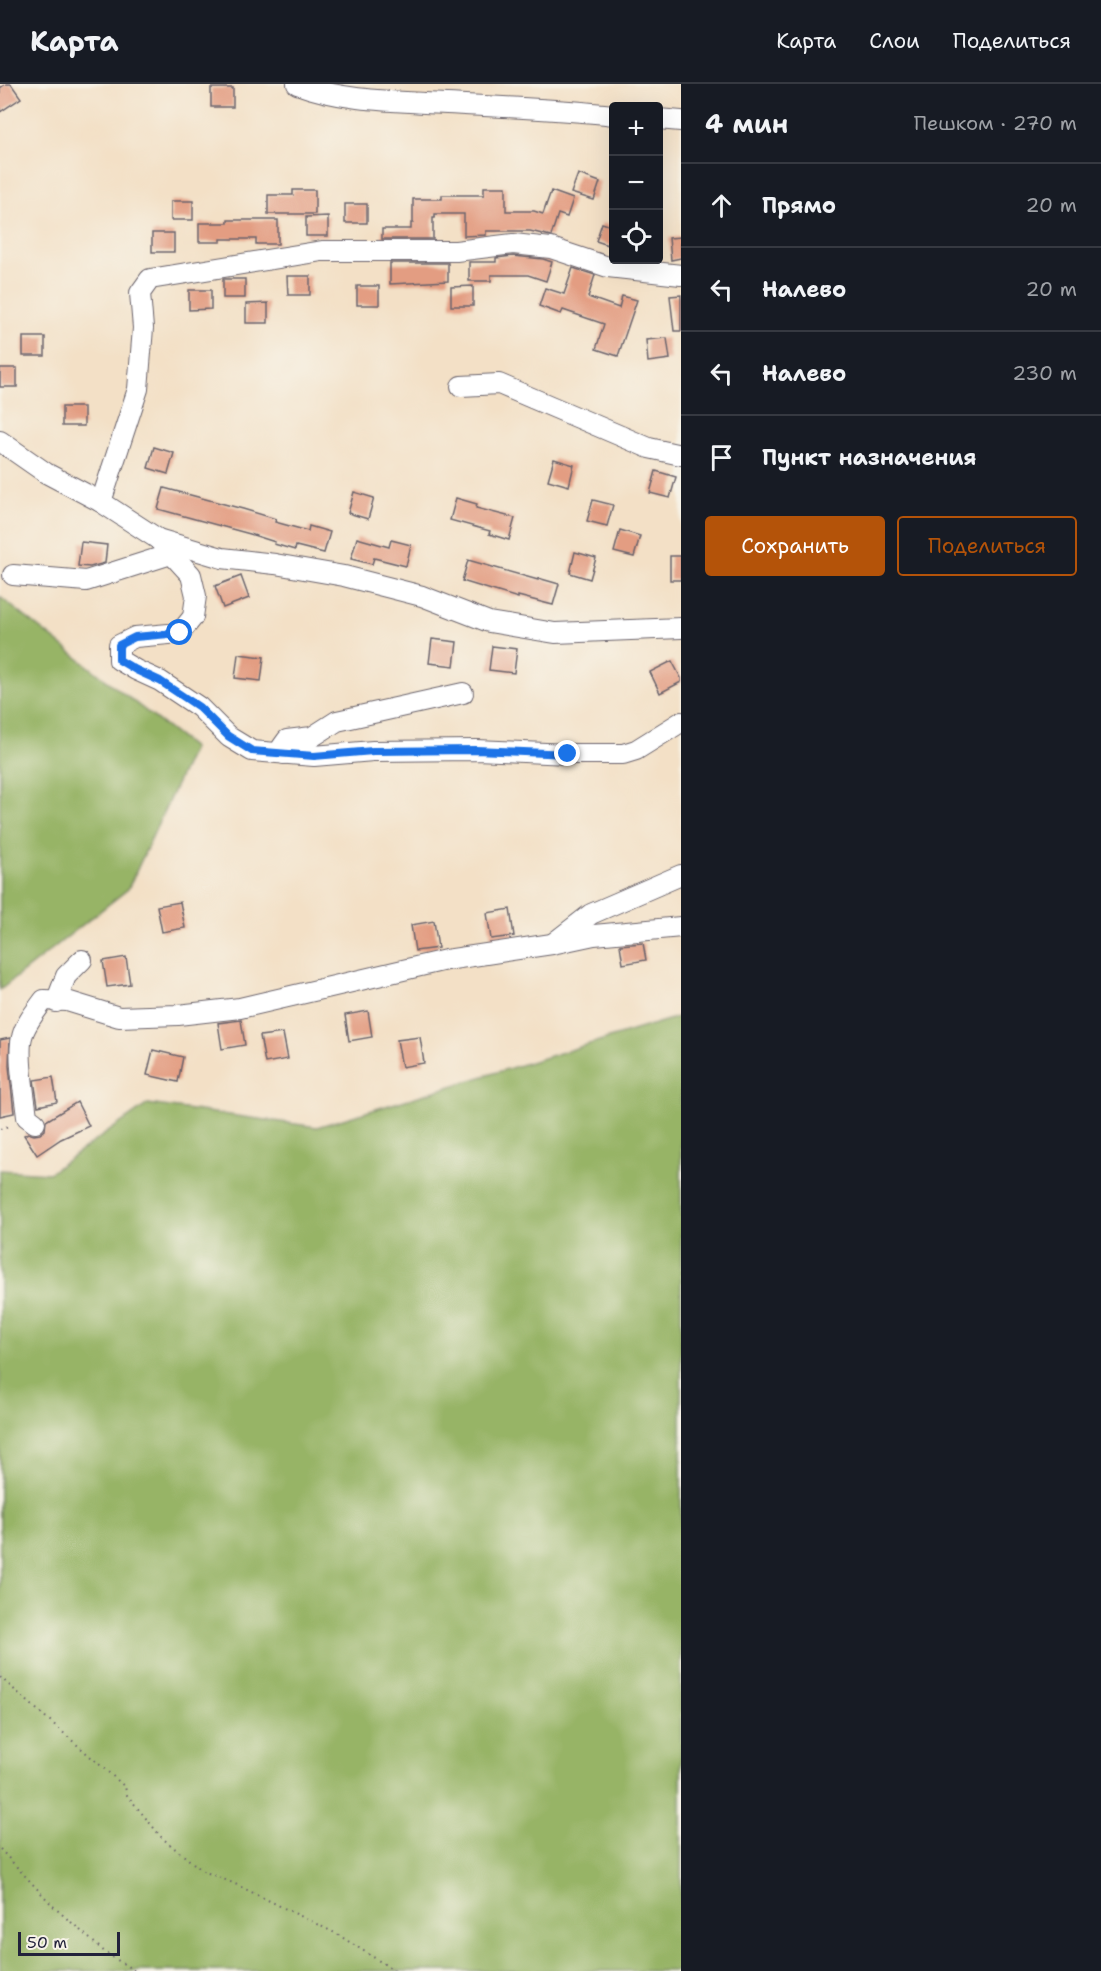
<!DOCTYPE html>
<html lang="ru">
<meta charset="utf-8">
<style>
:root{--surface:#171b24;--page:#242831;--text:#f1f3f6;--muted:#9ea1a6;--line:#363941;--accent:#b45309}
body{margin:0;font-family:"Shantell Sans",sans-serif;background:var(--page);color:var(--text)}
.controls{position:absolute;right:18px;top:18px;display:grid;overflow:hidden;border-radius:6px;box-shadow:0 6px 24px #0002}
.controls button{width:54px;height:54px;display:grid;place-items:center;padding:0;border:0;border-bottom:2px solid var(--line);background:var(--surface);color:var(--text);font:30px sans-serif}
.scale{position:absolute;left:18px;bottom:15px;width:102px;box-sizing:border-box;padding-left:6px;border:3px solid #22223b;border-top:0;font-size:16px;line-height:21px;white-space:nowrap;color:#22223b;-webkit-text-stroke:4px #f7f3e8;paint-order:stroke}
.stop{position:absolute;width:18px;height:18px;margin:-14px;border:4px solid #1a73e8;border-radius:50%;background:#fff}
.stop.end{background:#1a73e8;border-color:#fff;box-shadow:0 2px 6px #0008}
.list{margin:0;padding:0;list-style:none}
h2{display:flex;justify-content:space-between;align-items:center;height:78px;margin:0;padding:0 24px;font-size:26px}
h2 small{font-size:20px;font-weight:400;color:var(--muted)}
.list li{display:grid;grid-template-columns:39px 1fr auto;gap:18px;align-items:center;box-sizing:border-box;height:84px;padding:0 24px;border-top:2px solid var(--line)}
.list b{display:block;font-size:22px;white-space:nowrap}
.list em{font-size:20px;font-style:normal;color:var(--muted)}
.actions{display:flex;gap:12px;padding:18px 24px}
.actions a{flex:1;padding:14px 0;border:2px solid var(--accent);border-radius:6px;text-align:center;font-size:21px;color:var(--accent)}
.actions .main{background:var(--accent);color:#fff}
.icon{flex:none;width:33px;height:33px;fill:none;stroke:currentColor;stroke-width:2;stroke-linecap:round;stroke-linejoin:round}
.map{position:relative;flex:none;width:681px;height:1887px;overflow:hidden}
header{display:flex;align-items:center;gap:36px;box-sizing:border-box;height:84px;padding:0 30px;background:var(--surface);border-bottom:2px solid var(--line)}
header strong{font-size:28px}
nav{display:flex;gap:33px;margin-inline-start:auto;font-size:21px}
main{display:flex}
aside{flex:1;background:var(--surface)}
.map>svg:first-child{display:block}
</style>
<header>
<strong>Карта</strong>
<nav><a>Карта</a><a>Слои</a><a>Поделиться</a></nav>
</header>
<main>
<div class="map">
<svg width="681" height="1887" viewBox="0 0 681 1887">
<rect width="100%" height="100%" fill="#f7f3e8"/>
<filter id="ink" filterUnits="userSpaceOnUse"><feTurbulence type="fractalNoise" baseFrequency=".0167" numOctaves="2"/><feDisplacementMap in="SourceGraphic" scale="12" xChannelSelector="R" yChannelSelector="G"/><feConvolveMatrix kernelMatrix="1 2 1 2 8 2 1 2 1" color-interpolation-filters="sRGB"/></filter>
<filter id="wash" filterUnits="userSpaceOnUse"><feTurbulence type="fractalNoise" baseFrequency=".008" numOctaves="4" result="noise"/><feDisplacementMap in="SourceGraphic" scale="24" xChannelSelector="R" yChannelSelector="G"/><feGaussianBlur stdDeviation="1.35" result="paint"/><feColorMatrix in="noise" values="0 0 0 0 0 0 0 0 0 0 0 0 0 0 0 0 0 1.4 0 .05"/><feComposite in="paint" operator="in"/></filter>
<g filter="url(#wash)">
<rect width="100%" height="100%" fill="#f3e0c6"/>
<g fill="#97b466" stroke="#5c6b50" stroke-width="1.5">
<polygon points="0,513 193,664 128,805 0,906"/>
<polygon points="681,932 681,1887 0,1887 0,1086 49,1089 148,1020 317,1043"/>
</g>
<g id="blocks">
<g fill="#e39d82">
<polygon points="6,0 11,0 21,14 0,28 0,4"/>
<rect x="211" y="4" width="22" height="19"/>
<polygon points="578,90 600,98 594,116 571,109"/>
<polygon points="484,103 506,103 506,127 534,127 543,130 551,107 573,115 567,133 558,130 551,152 530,147 486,147 486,151 464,152 464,130 435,130 435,134 433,134 433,155 382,155 382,145 411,145 411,139 413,139 413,115 442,115 442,111 484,111"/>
<polygon points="293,106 315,106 315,130 268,130 268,111 293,111"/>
<rect x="171" y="117" width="22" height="19"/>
<rect x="345" y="120" width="22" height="19"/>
<polygon points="328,132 328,152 306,152 306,133"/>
<polygon points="228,136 278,136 278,160 256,160 256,155 221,155 221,158 199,158 199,139 228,139"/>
<polygon points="602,139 614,143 614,163 596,157"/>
<rect x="152" y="149" width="22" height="19"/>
<polygon points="681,153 681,174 671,176 669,154"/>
<polygon points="513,172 543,175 552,178 546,197 528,191 491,191 491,197 469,197 469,178 496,178 496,174"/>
<polygon points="390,179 448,179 448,197 390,200"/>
<polygon points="573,184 595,191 588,213 619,224 622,212 637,216 618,272 596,265 604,240 563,226 561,230 539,222 545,204 564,210"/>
<polygon points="287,192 310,192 310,211 288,211"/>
<rect x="223" y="195" width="22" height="19"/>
<rect x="357" y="202" width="22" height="19"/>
<polygon points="473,202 473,222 451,222 451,203"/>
<polygon points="189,206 211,206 211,225 189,226"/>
<polygon points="681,211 681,247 674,247 670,212"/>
<polygon points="268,219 268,239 246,239 246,220"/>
<rect x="23" y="253" width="22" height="19"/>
<polygon points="667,254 670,275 648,278 646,256"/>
<rect x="0" y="284" width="17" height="19"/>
<rect x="62" y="323" width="22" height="19"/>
<polygon points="154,363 174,369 168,390 148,384"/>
<polygon points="554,375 574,381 569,402 548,396"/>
<polygon points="656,387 676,393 670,414 650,409"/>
<polygon points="164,404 243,425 276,435 275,438 308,447 309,442 330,448 324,469 296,462 295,466 274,460 275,458 250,450 158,425"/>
<polygon points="354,408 374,414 368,435 348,429"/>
<polygon points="456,414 477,420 476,424 515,434 509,456 489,450 490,447 450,436"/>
<polygon points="593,416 613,421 607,442 587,437"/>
<polygon points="620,446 640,452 634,473 614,468"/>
<polygon points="357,454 389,463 391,456 411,461 406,482 374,474 372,480 351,475"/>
<polygon points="81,458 107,461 105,479 90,483 78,482"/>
<polygon points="575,468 596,474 590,495 570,489"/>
<rect x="670" y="472" width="11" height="24"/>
<polygon points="468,476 538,496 538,494 559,500 553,521 518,512 518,514 462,497"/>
<polygon points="241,492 249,514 223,524 215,502"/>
<polygon points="432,555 457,558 454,582 429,579"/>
<polygon points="492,562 517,565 514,589 489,586"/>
<polygon points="238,570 264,573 261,597 235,594"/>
<polygon points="672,577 681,594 681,598 660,609 650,588"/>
<polygon points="180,818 185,844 162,848 157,822"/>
<polygon points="510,825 514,852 491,855 487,829"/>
<polygon points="434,837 438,864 415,867 411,841"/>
<polygon points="643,859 646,876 623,880 620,861"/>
<polygon points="126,873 130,900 107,903 103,877"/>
<polygon points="368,927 372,953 349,957 345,931"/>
<polygon points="241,936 245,961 222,965 218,939"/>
<polygon points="283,949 288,975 265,979 260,952"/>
<polygon points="420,953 424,979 402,983 397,956"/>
<polygon points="10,954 9,982 14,1029 0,1032 0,956"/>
<polygon points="153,966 183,973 178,998 147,991"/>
<polygon points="53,993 57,1018 38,1022 34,996"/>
<polygon points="77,1018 89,1042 61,1055 37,1071 24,1051 28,1049 34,1051 40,1050 45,1046 46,1037"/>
</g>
</g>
</g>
<g filter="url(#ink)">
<use href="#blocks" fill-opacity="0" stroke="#6b646c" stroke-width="1.5"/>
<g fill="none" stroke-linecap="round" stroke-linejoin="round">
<g stroke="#6b646c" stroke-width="22">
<g id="minor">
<path d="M297 0C345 18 397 17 447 20 503 23 558 25 614 31"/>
<polyline points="658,35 681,37"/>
<polyline points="461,302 499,300 649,364 681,371"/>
<polyline points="0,357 46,389 101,418 158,455 222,474 275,480 344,492 422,512 489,538 555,549 681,544"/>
<polyline points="101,418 138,305 143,244 140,209 150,195 322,167 456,167 513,160 551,164 608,183 681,191"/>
<polyline points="158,455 191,491 196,512 193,533 180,549 135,553 119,561 119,576 136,586 160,597 199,623 229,653 252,667 314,672 373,667 476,666 568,670 623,670 636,666 681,638"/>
<polyline points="13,491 86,497 171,470"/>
<polyline points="284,670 282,663 287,656 312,653 337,637 463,609"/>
<polyline points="555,858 591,830 681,791"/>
<polyline points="56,918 66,892 82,876"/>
<path d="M35 1039 27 1033C25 1013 17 972 22 953 25 940 36 927 44 916L67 917 119 933 178 931 240 924 446 876 552 860 594 851 681 843"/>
</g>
</g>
<g stroke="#6b646c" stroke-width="2" stroke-dasharray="1.5 4.5" stroke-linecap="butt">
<polyline points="0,1045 11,1041"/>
<polyline points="0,1593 125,1703 127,1711 162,1754 203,1787 233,1799 337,1850 395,1887"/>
<polyline points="0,1765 55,1824 106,1869 135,1887"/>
</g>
<use href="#minor" stroke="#fff" stroke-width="20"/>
</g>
</g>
<g fill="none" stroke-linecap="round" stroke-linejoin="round" filter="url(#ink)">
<polyline stroke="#1a73e8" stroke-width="8" points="180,549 135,553 119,561 119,576 136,586 160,597 199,623 228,652 252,667 314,672 373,667 476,666 568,670"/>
</g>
</svg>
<div class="controls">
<button>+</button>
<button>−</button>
<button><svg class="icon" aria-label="locate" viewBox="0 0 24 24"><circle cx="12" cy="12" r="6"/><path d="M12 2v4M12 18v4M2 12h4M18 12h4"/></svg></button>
</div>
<div class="scale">50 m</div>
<div class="stop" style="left:180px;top:549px"></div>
<div class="stop end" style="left:568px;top:670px"></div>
</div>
<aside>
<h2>4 мин<small>Пешком · 270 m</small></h2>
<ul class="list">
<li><svg class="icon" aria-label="ahead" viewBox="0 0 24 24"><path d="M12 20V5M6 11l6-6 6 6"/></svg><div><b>Прямо</b></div><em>20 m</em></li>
<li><svg class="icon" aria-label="left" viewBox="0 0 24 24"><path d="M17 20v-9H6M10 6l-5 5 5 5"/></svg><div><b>Налево</b></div><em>20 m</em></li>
<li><svg class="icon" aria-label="left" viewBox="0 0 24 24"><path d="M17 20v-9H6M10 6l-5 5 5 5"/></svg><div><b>Налево</b></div><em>230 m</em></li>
<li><svg class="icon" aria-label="arrive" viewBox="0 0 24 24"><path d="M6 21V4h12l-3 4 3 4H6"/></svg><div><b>Пункт назначения</b></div></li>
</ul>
<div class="actions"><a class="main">Сохранить</a><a>Поделиться</a></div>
</aside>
</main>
